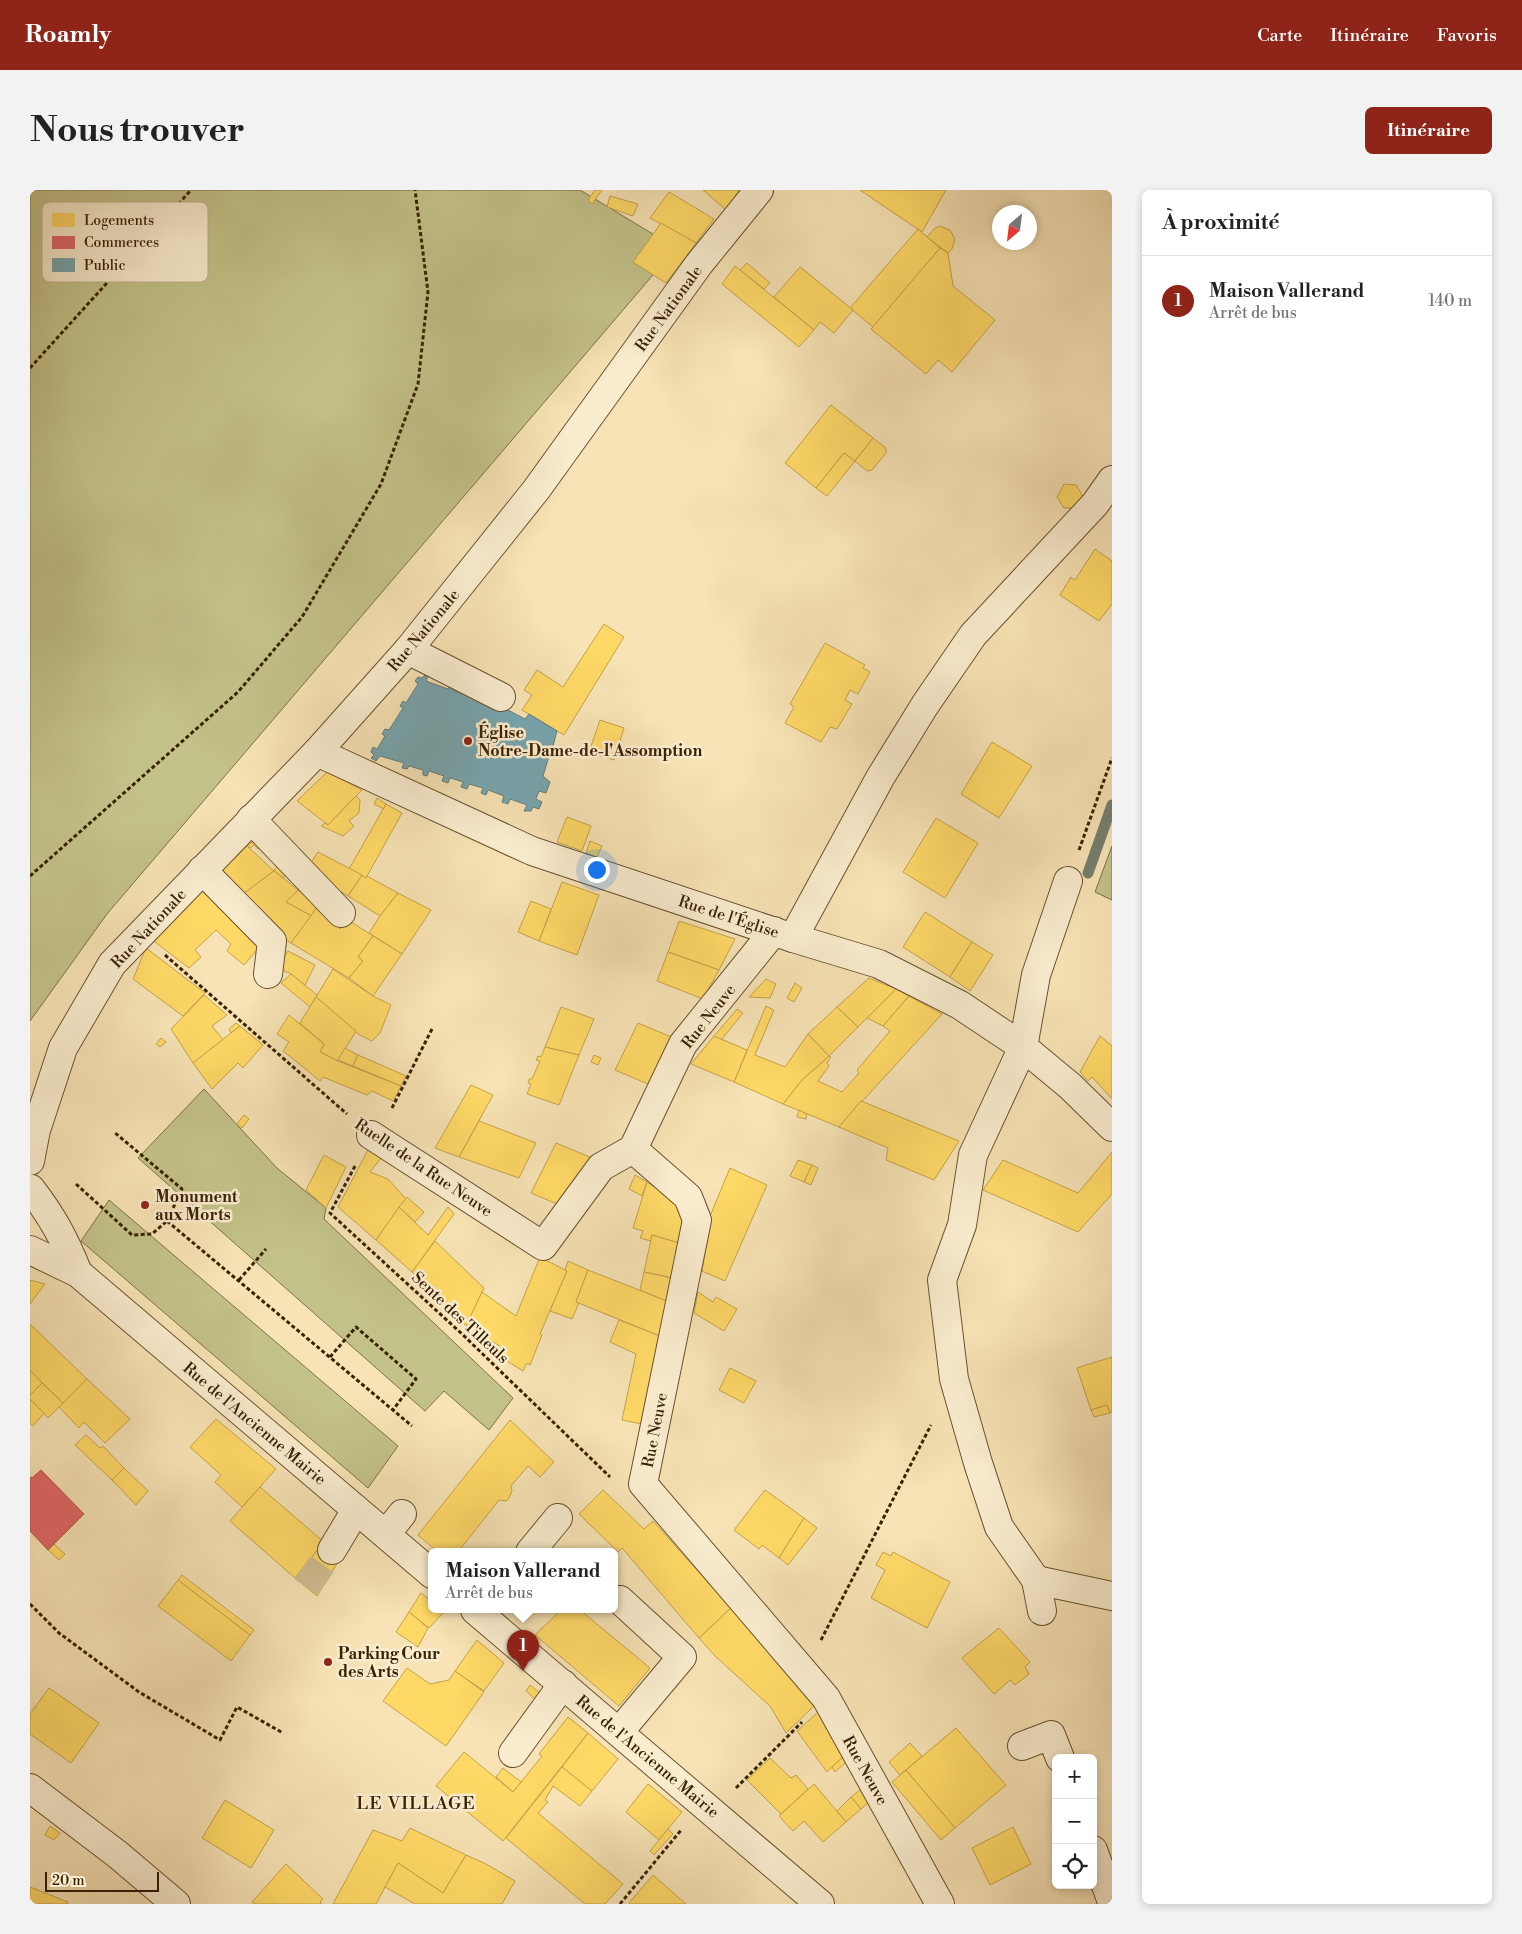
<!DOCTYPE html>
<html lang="fr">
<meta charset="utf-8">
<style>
:root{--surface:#fff;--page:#f2f2f2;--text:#222;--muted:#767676;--line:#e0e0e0;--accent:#8f2418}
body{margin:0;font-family:"Libre Bodoni",serif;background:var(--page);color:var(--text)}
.controls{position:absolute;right:15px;bottom:15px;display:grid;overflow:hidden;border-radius:8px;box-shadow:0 2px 8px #0003}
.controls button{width:45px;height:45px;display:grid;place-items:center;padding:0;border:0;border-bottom:1px solid var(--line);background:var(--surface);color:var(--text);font:25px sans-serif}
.compass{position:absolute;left:962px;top:15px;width:45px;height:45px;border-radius:50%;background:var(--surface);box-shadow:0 2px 8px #0003;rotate:208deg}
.scale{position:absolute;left:15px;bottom:12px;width:114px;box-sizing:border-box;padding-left:5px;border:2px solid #392204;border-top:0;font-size:14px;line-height:18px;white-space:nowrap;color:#392204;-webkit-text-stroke:4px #faedcf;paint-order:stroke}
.you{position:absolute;left:566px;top:679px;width:18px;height:18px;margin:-12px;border:4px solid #fff;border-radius:50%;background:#1a73e8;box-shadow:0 0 0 8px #1a73e833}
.badge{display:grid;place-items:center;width:32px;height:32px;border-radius:50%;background:var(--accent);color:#fff;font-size:16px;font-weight:700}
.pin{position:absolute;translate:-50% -41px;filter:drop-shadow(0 1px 2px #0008)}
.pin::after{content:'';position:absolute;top:26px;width:18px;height:15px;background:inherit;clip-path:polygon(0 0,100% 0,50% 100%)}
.popup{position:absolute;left:398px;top:1358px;width:190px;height:65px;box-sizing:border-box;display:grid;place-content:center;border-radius:8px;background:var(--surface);filter:drop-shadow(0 1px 4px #0005);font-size:16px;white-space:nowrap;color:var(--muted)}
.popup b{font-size:19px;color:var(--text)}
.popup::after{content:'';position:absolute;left:50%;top:100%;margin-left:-10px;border:10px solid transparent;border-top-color:var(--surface)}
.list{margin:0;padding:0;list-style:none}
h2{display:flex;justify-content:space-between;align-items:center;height:65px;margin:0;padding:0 20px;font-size:21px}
h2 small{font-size:16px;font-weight:400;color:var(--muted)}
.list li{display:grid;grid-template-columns:32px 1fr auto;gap:15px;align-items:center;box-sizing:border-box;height:90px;padding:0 20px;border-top:1px solid var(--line)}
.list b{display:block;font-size:19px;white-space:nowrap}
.list p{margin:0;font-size:16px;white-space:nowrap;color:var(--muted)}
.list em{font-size:16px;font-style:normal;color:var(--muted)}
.icon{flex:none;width:28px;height:28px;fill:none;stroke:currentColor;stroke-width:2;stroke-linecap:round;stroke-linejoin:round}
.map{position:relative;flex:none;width:1082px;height:1714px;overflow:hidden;border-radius:8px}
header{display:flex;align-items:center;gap:30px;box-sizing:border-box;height:70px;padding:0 25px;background:var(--accent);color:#fff}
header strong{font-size:24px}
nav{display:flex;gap:28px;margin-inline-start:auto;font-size:18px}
.intro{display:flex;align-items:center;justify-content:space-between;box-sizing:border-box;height:120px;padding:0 30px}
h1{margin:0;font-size:35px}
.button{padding:12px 22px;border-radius:8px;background:var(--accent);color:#fff;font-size:18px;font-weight:700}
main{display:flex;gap:30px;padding:0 30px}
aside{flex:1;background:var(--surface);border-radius:8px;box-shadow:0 2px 8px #0003}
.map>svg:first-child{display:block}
</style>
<header>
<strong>Roamly</strong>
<nav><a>Carte</a><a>Itinéraire</a><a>Favoris</a></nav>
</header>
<div class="intro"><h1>Nous trouver</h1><a class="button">Itinéraire</a></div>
<main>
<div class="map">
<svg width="1082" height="1714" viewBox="0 0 1082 1714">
<rect width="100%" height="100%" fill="#f7e3b5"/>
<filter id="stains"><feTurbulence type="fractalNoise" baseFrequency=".004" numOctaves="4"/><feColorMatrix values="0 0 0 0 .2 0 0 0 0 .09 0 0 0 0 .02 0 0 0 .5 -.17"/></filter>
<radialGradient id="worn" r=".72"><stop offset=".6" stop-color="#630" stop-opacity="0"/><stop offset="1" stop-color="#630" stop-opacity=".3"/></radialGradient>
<g fill="#c3c289" stroke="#7e7246">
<polygon points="0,0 550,0 646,58 77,724 0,831"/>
<polygon points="1082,656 1082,710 1065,702"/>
<polygon points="174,899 247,978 296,1018 294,1029 483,1208 459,1240 414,1201 395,1221 108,968"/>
<polygon points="79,1010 368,1256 338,1298 51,1051"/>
</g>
<g fill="#ffd966" stroke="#c4a249">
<polygon points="565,0 572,0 562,14 558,10"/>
<polygon points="673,0 709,0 696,20"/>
<polygon points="830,0 916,0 892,42"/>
<polygon points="639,2 684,29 666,53 620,28"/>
<polygon points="580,6 608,14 603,26 577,17"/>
<polygon points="631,33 666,53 636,93 603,72"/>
<polygon points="910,36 920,40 925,49 922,59 918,63 897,47 905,38"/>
<polygon points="888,39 910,58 843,137 820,118"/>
<polygon points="910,58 918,63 923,96 965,130 922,182 908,170 896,184 841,139"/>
<polygon points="717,73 740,93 734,99 710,80"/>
<polygon points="705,76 784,140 769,157 692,94"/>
<polygon points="770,77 823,120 804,143 790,132 784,140 744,107"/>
<polygon points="801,215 843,248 825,271 814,263 786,298 755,273"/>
<polygon points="843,248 856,258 856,263 842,280 837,281 825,271"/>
<polygon points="814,263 825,271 797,306 786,298"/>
<polygon points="1034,294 1046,295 1055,310 1048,318 1034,318 1027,307"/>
<polygon points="1065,359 1082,371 1082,414 1069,431 1030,405 1041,387 1045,390"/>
<polygon points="574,434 594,447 534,545 492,520 502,505 494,500 507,480 533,497"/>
<polygon points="795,453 835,475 833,478 840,482 828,504 820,500 815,510 822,514 807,539 800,537 791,552 755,533 764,517 760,514"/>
<polygon points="570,530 594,538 584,570 559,562"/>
<polygon points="962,552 1002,576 969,628 931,604"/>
<polygon points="297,582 332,600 298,635 267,611"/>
<polygon points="326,606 330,610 329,623 319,631 324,636 313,646 291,636 295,633 298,635"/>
<polygon points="347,608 356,614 354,619 344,614"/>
<polygon points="356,614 372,623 336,688 319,679"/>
<polygon points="537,627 561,636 552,661 527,652"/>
<polygon points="906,628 948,653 915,708 873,682"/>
<polygon points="227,648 232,654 228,659 224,655 220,658 217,656"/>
<polygon points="560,651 572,656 567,667 556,663"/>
<polygon points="217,656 244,681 213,704 189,682"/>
<polygon points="288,662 332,685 318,706 276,680"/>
<polygon points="247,676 256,683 253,688 244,681"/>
<polygon points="244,681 268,700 256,712 282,726 261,753 232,735 213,704"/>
<polygon points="332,685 336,688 337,686 368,703 350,726 318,706"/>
<polygon points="532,692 569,705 547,765 509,751"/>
<polygon points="177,694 232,754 214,775 197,761 201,754 186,740 165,760 171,767 159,778 121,749"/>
<polygon points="268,700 288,716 282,726 256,712"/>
<polygon points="368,703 401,720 372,764 339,743 350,726"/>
<polygon points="501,711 521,719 509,751 488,742"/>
<polygon points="288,716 310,739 318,730 343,746 328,767 333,771 319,788 261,753"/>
<polygon points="895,722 942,752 920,787 873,757"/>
<polygon points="649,731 705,749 689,780 638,762"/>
<polygon points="343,746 372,764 343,806 319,788 333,771 328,767"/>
<polygon points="942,752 963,765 940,801 920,787"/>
<polygon points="116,758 175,803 153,826 103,789"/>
<polygon points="258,761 285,775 275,795 258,782 255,782 251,772"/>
<polygon points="638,762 689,780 673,809 627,791"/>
<polygon points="303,779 343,806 361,815 350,843 342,851 328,844 286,807"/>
<polygon points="261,784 287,805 280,817 251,793"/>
<polygon points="839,788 866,799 828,837 807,817"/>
<polygon points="736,789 746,794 740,808 719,807"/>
<polygon points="765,793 772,798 764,812 757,808"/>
<polygon points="866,799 879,806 853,836 837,828"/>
<polygon points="174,805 197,825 182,836 193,850 163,873 141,839"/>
<polygon points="879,806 912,824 809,937 753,914 772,890 799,866 801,867 797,873 799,876 788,891 812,902 829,883 827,880 860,841 853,836"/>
<polygon points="286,807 326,841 308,871 290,862 294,854 270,833"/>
<polygon points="736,816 744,820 725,865 755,877 778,844 799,866 772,890 753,914 704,892"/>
<polygon points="531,817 564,829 549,865 515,857"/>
<polygon points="807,817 828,837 799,866 778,844"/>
<polygon points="707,819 713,823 691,850 684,846"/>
<polygon points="259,825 294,854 290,862 308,871 371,896 363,911 342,901 337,905 293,887 290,891 262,868 253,861 259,852 247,844"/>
<polygon points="206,833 210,836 201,843 199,839"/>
<polygon points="608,833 644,848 625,897 585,880"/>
<polygon points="210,836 233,855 213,878 208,873 182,899 163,873"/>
<polygon points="684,846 717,860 704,892 661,874"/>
<polygon points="1070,846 1082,856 1082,909 1062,887 1058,891 1050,882"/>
<polygon points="131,848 136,852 130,857 126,854"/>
<polygon points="515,857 549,865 529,915 497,904 501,894 498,893 499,889 502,889 510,871 506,870 508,866 511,867"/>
<polygon points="315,858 328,865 323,876 308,870"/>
<polygon points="328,865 376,886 371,896 323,876"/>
<polygon points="564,865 571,868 568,875 561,872"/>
<polygon points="441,895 463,905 429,967 405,958"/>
<polygon points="831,911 929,951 904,990 856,970 858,958 809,937"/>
<polygon points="769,920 777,924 776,929 767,927"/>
<polygon points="214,925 219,929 212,938 207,934"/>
<polygon points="449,931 506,953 489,988 429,967"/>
<polygon points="526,953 567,970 534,1017 501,1003"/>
<polygon points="341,954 354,964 340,982 358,989 376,1009 346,1050 308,1017"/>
<polygon points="1082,962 1082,1004 1048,1042 953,1000 973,970 1048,1003"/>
<polygon points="294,965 316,977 296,1018 276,1000"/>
<polygon points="768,970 782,975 774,992 760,986"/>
<polygon points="782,975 788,978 781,995 774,992"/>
<polygon points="700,978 737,995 695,1091 672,1081 678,1046 677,1024 681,1024"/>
<polygon points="605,985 617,992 612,1006 599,999"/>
<polygon points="617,992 656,1017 649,1053 622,1045 621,1051 610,1048 613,1041 603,1038"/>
<polygon points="377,1007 394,1022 385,1032 369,1017"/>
<polygon points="369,1017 398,1045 418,1017 424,1024 382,1082 346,1050"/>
<polygon points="622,1045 649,1053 642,1088 614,1082"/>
<polygon points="405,1051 454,1098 436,1136 382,1082"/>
<polygon points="510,1067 537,1081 510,1144 512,1145 500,1175 497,1173 493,1181 472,1168 475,1159 436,1136 452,1102 486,1126"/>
<polygon points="538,1071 558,1080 546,1112 549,1113 542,1129 520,1121 537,1081 535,1080"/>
<polygon points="558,1080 637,1111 630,1146 546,1112"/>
<polygon points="614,1082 642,1088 637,1111 610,1100"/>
<polygon points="0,1090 15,1094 0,1114"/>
<polygon points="668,1102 683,1112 686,1107 707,1119 694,1141 664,1123"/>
<polygon points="589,1130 630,1146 612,1234 592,1230 606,1164 580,1152"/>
<polygon points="0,1134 57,1189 33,1213 0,1181"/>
<polygon points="1082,1167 1082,1222 1080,1223 1077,1215 1061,1220 1047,1178"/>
<polygon points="700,1178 726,1191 714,1213 689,1200"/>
<polygon points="0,1180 12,1193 0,1205"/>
<polygon points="57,1189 100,1229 75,1253 54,1232 49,1238 29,1217"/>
<polygon points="12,1193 33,1213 18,1228 0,1209 0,1205"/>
<polygon points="0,1209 14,1223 3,1236 0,1233"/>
<polygon points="1077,1215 1080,1223 1064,1227 1061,1220"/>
<polygon points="186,1229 246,1279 212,1317 185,1292 191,1285 160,1257"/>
<polygon points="480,1230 524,1272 510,1287 498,1276 481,1296 482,1301 479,1308 476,1311 469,1310 428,1362 408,1362 388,1345"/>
<polygon points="56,1245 70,1258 73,1256 94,1278 82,1290 45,1255"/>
<polygon points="94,1278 118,1301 106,1315 82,1290"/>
<polygon points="230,1297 294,1352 265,1388 200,1331"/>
<polygon points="573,1300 614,1339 623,1331 701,1418 669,1448 592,1358 588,1362 549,1324"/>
<polygon points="735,1300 774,1328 749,1368 732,1355 729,1359 704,1340"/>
<polygon points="774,1328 787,1338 758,1375 749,1368"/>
<polygon points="294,1352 311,1367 287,1406 265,1388"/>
<polygon points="24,1354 35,1364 29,1370 18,1360"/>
<polygon points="853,1362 861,1366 863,1362 920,1392 897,1438 841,1408 855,1380 846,1375"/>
<polygon points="152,1385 224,1440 220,1445 148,1390"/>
<polygon points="148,1390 220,1445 201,1471 128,1416"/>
<polygon points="391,1403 402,1412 402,1420 411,1420 414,1422 399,1438 379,1422"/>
<polygon points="701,1418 768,1490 784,1516 756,1543 740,1516 685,1466 669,1448"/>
<polygon points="531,1420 550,1420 620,1478 589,1516 505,1445"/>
<polygon points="379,1422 398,1438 388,1457 366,1442"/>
<polygon points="969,1438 1000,1472 995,1477 999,1484 985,1495 980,1490 964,1504 932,1468"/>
<polygon points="447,1450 474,1473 454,1501 425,1481"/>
<polygon points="377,1478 400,1494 419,1490 425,1481 454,1502 416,1556 353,1511"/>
<polygon points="500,1495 510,1503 505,1509 496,1501"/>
<polygon points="19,1498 69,1533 41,1573 0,1544 0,1524"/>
<polygon points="788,1522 813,1567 797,1582 767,1541"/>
<polygon points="538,1527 558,1543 473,1651 406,1596 434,1562 483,1602 512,1566 509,1564"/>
<polygon points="926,1538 976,1595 925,1638 876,1580"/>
<polygon points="558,1543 588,1569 562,1601 532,1577"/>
<polygon points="880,1553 892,1566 870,1585 859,1572"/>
<polygon points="813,1567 816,1572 805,1582 802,1577"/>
<polygon points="740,1568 761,1588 766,1585 778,1599 751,1624 717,1590"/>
<polygon points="532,1577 562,1601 550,1616 523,1596 515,1610 518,1612 508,1623 593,1694 575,1714 555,1714 476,1648"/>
<polygon points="473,1578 491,1592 483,1602 466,1587"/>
<polygon points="876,1580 925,1638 911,1650 862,1592"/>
<polygon points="618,1594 652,1622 629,1650 596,1622"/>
<polygon points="784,1594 816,1632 793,1652 774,1631 763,1641 749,1626"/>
<polygon points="831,1599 839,1612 831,1619 821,1607"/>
<polygon points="821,1607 831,1619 816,1632 807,1621"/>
<polygon points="195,1610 244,1640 221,1678 172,1648"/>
<polygon points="20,1636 30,1643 24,1650 15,1645"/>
<polygon points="983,1637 1001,1674 960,1695 942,1658"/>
<polygon points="380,1638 436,1665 413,1703 368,1673 346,1714 303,1714 343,1640 372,1651"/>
<polygon points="638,1639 643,1644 624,1665 620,1661"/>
<polygon points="436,1665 456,1674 485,1691 472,1714 385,1714 355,1697 368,1673 413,1703"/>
<polygon points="256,1674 293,1709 290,1712 292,1714 224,1714 222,1712"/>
<polygon points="623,1685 656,1714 600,1714 599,1713"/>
<polygon points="0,1697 38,1712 37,1714 0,1714"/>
</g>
<polygon fill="#e06666" stroke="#ae5249" points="11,1280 54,1324 18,1360 0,1341 0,1287 2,1288"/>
<polygon fill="#76a5af" stroke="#647e7c" points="396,484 398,486 396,491 418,499 421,493 425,495 423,500 478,520 495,529 499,524 527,541 523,556 526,558 524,564 520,563 513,586 520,592 516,603 509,601 506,609 512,612 509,619 503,617 501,621 494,621 497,615 480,609 478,614 472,612 474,606 458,600 456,605 451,603 453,598 439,594 437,599 431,597 433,592 424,589 420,588 418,593 412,591 414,586 399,581 397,586 393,585 393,580 379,576 377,579 372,578 374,573 350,566 346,571 341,568 344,565 341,562 343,557 347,559 355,546 352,544 355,539 359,540 373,518 370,516 373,511 376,513 388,494 385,491 388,487 392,488"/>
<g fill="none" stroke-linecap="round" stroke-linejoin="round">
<polyline stroke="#767f6f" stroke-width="11" points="1058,683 1082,615"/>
<polyline stroke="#d1bc92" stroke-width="28" stroke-dasharray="28 14" stroke-linecap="butt" points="276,1397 302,1360"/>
<g stroke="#685230" stroke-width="30">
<g id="minor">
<polyline points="378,460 471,507"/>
<polyline points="287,562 502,661 763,748 849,774 930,815 993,857 1040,896 1082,937"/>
<polyline points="221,629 311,723"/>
<polyline points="172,680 242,751 238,784"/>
<polyline points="763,748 850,588 895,515 943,445 1065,314 1082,290"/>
<polyline points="341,945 513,1056 571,977 603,959"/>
<polyline points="603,959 658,1007 667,1030 613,1294 796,1508 910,1714"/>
<polyline points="603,959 653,854 744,741"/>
<polyline points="0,971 6,940 33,858 82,774 287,562 378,460 506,300 669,74 729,0"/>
<path d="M1 999C22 1026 35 1050 48 1083"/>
<polyline points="0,1060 48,1083 402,1384"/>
<polyline points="356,1344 372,1324"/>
<polyline points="302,1360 326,1320"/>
<polyline points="500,1362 528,1328"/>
<polyline points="1006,1390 1082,1406"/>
<polyline points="445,1420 790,1714"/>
<polyline points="1012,1421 1006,1390 969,1337 948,1273 924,1189 912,1090 932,1035 943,965 993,857 1006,785 1038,691"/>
<polyline points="589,1542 652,1467 590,1410"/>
<polyline points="992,1556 1021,1545 1030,1568"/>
<polyline points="483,1563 533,1494"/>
<polyline points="0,1598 87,1664 146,1714"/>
<polyline points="1063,1660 1082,1712"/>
</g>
</g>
<g stroke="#392204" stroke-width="3" stroke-dasharray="4 2.5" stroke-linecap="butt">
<polyline points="0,178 161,0"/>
<polyline points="1049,660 1082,568"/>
<polyline points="0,686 208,502 272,427 351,294 388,194 398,102 385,0"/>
<polyline points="135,765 317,924"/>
<polyline points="362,918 402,839"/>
<polyline points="325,976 300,1023 432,1144 580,1287"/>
<polyline points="46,994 102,1045 122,1044 137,1031 152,999 84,942"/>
<polyline points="137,1031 382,1236"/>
<polyline points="209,1090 236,1059"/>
<polyline points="300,1167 326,1137 386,1189 363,1220"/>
<polyline points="0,1414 29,1443 109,1502 190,1550 207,1517 253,1543"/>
<polyline points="791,1450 901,1235"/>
<polyline points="706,1598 772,1532"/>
<polyline points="590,1714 652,1639"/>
</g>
<use href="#minor" stroke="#faedcf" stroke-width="28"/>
</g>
<g fill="#8f2418" stroke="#faedcf" stroke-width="2">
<circle cx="438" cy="551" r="5"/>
<circle cx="115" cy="1015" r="5"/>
<circle cx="298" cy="1472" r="5"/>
</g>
<g text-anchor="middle" stroke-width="5" stroke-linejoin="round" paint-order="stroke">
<g font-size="16" fill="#392204" stroke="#faedcf">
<text transform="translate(638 118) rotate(-54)" y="6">Rue Nationale</text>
<text transform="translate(393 440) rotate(-50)" y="6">Rue Nationale</text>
<text transform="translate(699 726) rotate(18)" y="6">Rue de l'Église</text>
<text transform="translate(118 738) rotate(-47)" y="6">Rue Nationale</text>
<text transform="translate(678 826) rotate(-52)" y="6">Rue Neuve</text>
<text transform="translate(394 977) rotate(34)" y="6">Ruelle de la Rue Neuve</text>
<text transform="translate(431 1127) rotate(43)" y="6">Sente des Tilleuls</text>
<text transform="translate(225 1233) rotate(40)" y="6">Rue de l'Ancienne Mairie</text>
<text transform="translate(624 1240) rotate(-79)" y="6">Rue Neuve</text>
<text transform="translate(618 1566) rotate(40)" y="6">Rue de l'Ancienne Mairie</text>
<text transform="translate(836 1580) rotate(61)" y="6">Rue Neuve</text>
</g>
<g font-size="16" font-weight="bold" fill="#392204" stroke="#faedcf" text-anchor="start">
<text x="448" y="548">Église<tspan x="448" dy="18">Notre-Dame-de-l'Assomption</tspan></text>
<text x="125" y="1012">Monument<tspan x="125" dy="18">aux Morts</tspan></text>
<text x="308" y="1469">Parking Cour<tspan x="308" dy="18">des Arts</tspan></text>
</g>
<g font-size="18" letter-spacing="1" fill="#392204" stroke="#faedcf">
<text x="386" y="1619">LE VILLAGE</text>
</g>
</g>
<rect x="12" y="12" width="166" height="80" rx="8" fill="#faedcf" stroke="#c0b092" stroke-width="1"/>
<rect x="22" y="23" width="23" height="14" fill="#ffd966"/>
<rect x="22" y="46" width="23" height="13" fill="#e06666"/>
<rect x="22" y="68" width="23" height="14" fill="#76a5af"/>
<g font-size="14" fill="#392204">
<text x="54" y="35">Logements</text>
<text x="54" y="57">Commerces</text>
<text x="54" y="80">Public</text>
</g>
<rect width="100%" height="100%" filter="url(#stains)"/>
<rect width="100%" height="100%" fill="url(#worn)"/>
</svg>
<div class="controls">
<button>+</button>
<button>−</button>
<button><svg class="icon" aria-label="locate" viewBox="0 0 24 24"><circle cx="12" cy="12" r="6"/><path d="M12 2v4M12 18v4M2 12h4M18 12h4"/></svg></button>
</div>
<svg class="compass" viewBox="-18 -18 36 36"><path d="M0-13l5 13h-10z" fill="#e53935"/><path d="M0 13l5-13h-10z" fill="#767676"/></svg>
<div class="scale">20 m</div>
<div class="you"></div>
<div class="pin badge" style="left:493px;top:1481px">1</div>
<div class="popup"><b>Maison Vallerand</b>Arrêt de bus</div>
</div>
<aside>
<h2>À proximité<small></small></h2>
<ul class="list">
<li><span class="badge">1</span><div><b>Maison Vallerand</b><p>Arrêt de bus</p></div><em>140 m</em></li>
</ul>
</aside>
</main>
